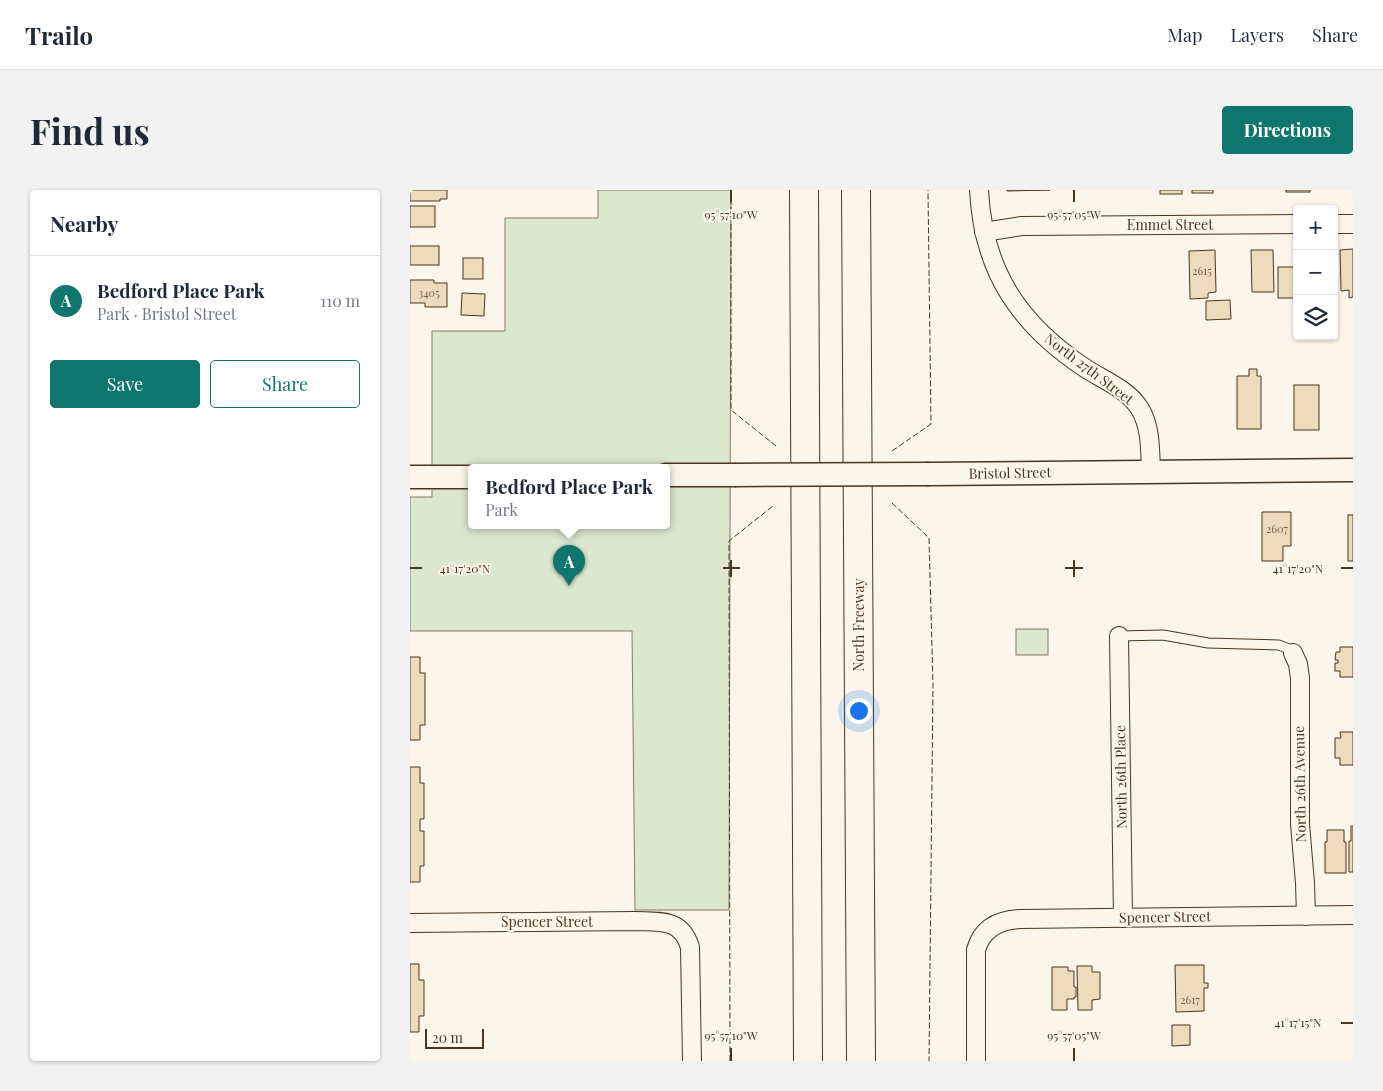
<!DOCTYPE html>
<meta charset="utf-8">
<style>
:root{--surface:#fff;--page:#f2f2f3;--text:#1f2937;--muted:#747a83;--line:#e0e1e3;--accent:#0f766e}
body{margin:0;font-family:"Playfair Display",serif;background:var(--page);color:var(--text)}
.controls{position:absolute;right:15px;top:15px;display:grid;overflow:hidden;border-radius:5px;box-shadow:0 1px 4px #0004}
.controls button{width:45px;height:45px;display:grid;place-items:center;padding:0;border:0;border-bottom:1px solid var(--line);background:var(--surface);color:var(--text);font:25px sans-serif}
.scale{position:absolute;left:15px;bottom:12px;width:59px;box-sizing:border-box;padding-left:5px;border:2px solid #4a3520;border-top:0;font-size:14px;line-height:18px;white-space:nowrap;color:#4a3520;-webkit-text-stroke:4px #fbf6e9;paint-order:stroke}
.you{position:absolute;left:448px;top:520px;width:18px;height:18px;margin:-12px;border:4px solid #fff;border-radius:50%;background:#1a73e8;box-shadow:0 0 0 8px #1a73e833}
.badge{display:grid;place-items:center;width:32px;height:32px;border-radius:50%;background:var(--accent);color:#fff;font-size:16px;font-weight:700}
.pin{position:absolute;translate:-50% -41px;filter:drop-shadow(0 1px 2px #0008)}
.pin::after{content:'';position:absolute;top:26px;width:18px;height:15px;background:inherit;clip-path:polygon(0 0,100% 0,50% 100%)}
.popup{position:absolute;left:58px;top:274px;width:202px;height:65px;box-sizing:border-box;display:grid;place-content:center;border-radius:5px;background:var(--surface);filter:drop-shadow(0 1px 4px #0005);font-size:16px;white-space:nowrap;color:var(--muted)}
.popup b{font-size:19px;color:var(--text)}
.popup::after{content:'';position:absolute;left:50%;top:100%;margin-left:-10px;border:10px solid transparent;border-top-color:var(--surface)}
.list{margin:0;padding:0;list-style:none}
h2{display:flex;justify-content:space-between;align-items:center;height:65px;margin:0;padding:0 20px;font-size:21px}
h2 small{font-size:16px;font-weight:400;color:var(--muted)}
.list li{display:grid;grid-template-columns:32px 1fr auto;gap:15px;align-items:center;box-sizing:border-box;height:90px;padding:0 20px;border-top:1px solid var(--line)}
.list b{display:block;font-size:19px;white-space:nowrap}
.list p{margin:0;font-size:16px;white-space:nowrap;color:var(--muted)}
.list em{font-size:16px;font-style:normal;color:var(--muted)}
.actions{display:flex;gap:10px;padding:15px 20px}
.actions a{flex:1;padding:11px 0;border:1px solid var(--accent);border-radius:5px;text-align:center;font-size:18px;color:var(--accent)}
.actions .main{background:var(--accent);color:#fff}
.icon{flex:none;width:28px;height:28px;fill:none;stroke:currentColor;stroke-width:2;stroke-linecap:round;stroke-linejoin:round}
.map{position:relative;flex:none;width:943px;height:871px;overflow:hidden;border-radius:5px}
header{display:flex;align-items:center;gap:30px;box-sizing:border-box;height:70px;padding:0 25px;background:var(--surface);border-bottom:1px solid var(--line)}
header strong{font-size:24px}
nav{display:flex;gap:28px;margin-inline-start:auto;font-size:18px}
.intro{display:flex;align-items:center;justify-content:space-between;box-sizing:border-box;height:120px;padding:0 30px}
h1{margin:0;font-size:35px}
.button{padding:12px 22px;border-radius:5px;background:var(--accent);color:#fff;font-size:18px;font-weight:700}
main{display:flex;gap:30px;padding:0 30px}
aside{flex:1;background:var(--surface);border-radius:5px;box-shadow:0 1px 4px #0004}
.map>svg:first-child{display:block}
</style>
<header>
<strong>Trailo</strong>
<nav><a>Map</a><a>Layers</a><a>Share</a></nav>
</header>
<div class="intro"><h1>Find us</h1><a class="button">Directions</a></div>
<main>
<aside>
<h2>Nearby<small></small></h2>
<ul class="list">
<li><span class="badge">A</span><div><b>Bedford Place Park</b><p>Park · Bristol Street</p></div><em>110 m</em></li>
</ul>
<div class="actions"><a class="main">Save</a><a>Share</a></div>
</aside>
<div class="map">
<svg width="943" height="871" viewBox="0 0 943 871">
<rect width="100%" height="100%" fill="#fbf6e9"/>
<g fill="#dce7d0" stroke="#887966" fill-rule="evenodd">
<path d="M188 0H321L319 720H225L222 441H0V307H22V141H95V28H188ZM62 277H256V335H62Z"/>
<rect x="606" y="439" width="32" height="26"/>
</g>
<g fill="#ecdcbc" stroke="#4a3520">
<polygon points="0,0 37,0 37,9 30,9 30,11 0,11"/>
<polygon points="597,0 640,0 597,1"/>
<rect x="750" y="0" width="22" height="4"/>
<rect x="782" y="0" width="21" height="3"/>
<rect x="876" y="0" width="24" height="2"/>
<rect x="0" y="16" width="25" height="21"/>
<rect x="0" y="56" width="29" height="19"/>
<polygon points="943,59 943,107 939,108 939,100 931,101 930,60"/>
<polygon points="805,60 806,102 798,103 798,108 780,109 779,61"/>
<polygon points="841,60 863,60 864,102 842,102"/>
<rect x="53" y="68" width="20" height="21"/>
<rect x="868" y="77" width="19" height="31"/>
<polygon points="0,90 24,90 24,93 37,93 37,117 15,117 15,113 0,113"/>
<polygon points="52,103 75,104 74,126 51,125"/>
<polygon points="820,110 821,129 796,130 796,111"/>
<polygon points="839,179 847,179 847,186 851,186 851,239 827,239 827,186 839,186"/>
<rect x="884" y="195" width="25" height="45"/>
<polygon points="852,322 881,322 881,356 873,356 873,371 852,371"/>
<rect x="938" y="325" width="5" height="46"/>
<polygon points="930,457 943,457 943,487 930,487 930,481 925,481 925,473 928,473 928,470 925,470 926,462 930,462"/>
<polygon points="0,467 10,467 10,483 15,483 15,535 10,535 10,550 0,550"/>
<polygon points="930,542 943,542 943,575 930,575 930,568 925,568 925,548 931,548"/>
<polygon points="0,577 10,577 10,593 14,593 14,629 10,629 10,641 14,641 14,676 10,676 10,692 0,692"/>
<polygon points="941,636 943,636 943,682 939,682 939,651 941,651"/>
<polygon points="917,640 934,640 934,652 936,652 936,683 915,683 915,652 917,652"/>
<polygon points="0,774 9,774 9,790 14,790 14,826 9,826 9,842 0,842"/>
<polygon points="765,775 794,775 794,793 798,793 798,798 794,798 794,821 766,822"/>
<polygon points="667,776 682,776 682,782 690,782 690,809 682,810 682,820 668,820"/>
<polygon points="642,777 658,777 658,781 664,781 664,797 666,797 666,807 664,807 664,809 657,809 657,820 642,820"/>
<polygon points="762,835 780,835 780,855 762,856"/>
</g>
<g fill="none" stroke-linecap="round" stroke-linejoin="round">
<g stroke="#4a3520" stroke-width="11">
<polyline id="service" points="709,446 753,445 798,453 869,455 879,459 883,463"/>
</g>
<g stroke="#4a3520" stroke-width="20">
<g id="minor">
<path d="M569 0C573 81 609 134 675 178 693 190 718 199 730 219 741 237 740 260 741 281"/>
<polyline points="924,34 943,34"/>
<polyline points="574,42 612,36 887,34"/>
<polyline points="709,446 713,728"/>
<polyline points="883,463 888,474 890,488 890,634 895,693 896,726"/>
<path d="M0 733 225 731C250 732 271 728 280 757L282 871"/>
<path d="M566 871V760C572 738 589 730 610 729L943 725"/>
</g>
</g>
<g stroke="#4a3520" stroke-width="25">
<g id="tertiary">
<polyline points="519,284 943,280"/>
<polyline points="256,285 324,285"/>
<polyline points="0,287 62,287"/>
</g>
</g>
<g stroke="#4a3520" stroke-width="30">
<g id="motorway">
<polyline points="394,0 398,871"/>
<polyline points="446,0 451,871"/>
</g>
</g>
<use href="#service" stroke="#fbf6e9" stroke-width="9"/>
<use href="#minor" stroke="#fbf6e9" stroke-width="18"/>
<use href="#tertiary" stroke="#fbf6e9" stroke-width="22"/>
<use href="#motorway" stroke="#fbf6e9" stroke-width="28"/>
<g stroke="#4a3520" stroke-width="25" stroke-linecap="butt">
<polyline id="tertiary-bridge" points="324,285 519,284"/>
</g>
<use href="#tertiary-bridge" stroke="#fbf6e9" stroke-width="22"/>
<g stroke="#4a3520" stroke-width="1" stroke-dasharray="6 2.5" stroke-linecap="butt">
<polyline points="321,0 321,220 366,256"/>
<polyline points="482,261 521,234 518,0"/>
<polyline points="482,313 519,348 523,495 519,871"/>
<polyline points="320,871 319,351 363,316"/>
</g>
</g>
<path fill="none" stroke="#4a3520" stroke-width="2" d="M321 0V12M664 0V12M321 370V387M664 370V387M0 378H12M313 378H330M655 378H673M931 378H943M931 833H943M321 858V871M664 858V871"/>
<g text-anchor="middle" stroke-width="4" stroke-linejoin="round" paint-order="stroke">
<g font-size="11" fill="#725f47">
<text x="792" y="85">2615</text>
<text x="19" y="107">3405</text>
<text x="867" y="343">2607</text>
<text x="780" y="814">2617</text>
</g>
<g font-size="14" fill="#4a3520" stroke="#fbf6e9">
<text x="760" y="40">Emmet Street</text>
<text transform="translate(679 179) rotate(37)" y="5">North 27th Street</text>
<text transform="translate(600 283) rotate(-1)" y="5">Bristol Street</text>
<text transform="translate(449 435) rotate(-90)" y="5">North Freeway</text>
<text transform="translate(711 587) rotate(-91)" y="5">North 26th Place</text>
<text transform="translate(890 594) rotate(-91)" y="5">North 26th Avenue</text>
<text transform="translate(755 727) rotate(-1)" y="5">Spencer Street</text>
<text x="137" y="737">Spencer Street</text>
</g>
</g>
<g font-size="12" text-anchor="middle" fill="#4a3520" stroke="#fbf6e9" stroke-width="4" stroke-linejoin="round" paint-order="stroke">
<text x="321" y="29">95°57'10"W</text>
<text x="664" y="29">95°57'05"W</text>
<text x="55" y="383">41°17'20"N</text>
<text x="888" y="383">41°17'20"N</text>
<text x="888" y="837">41°17'15"N</text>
<text x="321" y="850">95°57'10"W</text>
<text x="664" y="850">95°57'05"W</text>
</g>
</svg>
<div class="controls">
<button>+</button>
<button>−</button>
<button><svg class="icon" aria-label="layers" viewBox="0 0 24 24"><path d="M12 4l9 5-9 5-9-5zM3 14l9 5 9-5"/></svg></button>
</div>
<div class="scale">20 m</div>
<div class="you"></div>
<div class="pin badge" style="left:159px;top:396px">A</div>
<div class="popup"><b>Bedford Place Park</b>Park</div>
</div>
</main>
